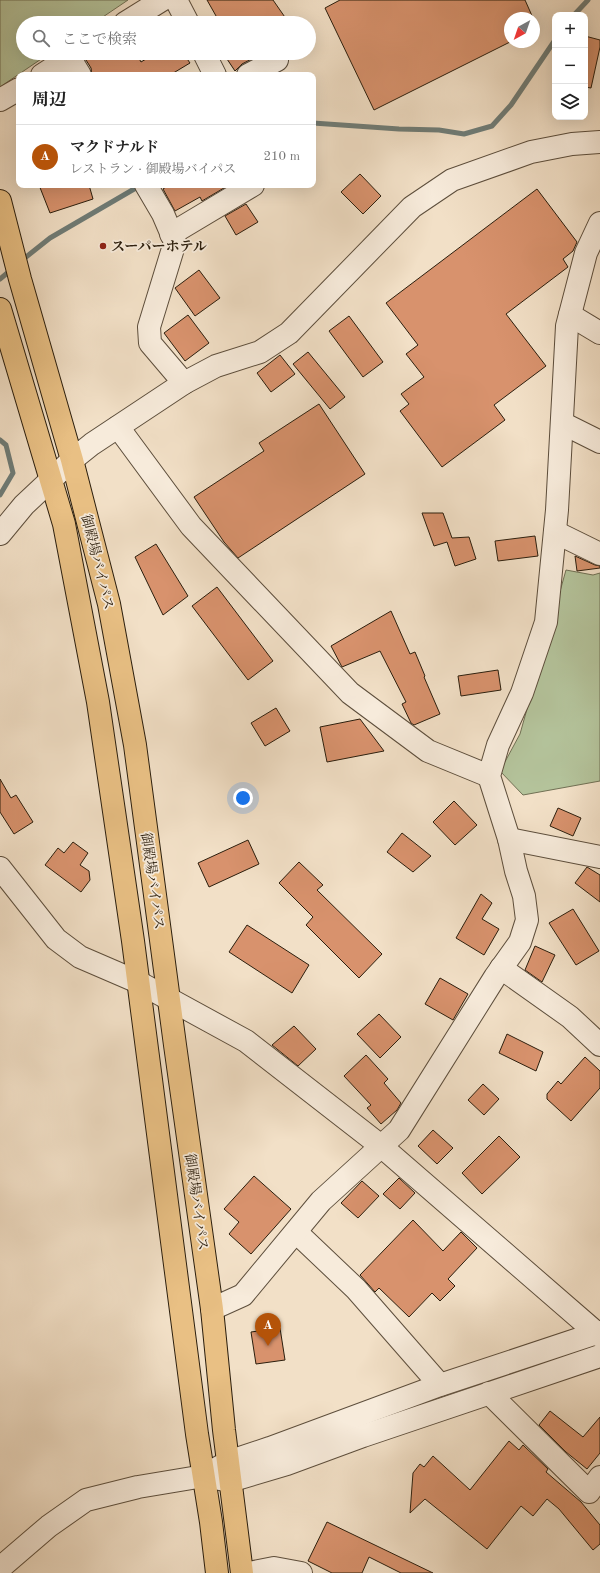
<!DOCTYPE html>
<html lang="ja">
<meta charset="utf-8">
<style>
:root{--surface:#fff;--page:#f2f2f2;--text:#222;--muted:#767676;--line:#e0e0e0;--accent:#b45309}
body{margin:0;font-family:"Old Standard TT","Noto Serif JP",serif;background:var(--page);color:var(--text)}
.controls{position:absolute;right:12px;top:12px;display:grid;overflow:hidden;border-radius:8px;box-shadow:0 4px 16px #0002}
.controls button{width:36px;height:36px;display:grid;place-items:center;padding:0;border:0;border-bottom:1px solid var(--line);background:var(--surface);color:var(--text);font:20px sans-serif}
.compass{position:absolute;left:504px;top:12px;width:36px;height:36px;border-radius:50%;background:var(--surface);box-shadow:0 4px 16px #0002;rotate:220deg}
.you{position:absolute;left:243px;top:798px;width:14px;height:14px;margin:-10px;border:3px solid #fff;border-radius:50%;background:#1a73e8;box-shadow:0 0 0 6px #1a73e833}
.badge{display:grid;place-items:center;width:26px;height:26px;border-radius:50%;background:var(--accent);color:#fff;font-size:13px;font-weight:700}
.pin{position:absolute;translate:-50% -33px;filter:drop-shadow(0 1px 2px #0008)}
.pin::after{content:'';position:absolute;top:21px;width:14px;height:12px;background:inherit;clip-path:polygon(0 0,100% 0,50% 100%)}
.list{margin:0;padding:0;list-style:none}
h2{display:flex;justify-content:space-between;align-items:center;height:52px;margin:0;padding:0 16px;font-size:17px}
h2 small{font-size:13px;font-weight:400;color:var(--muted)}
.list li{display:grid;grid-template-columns:26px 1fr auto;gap:12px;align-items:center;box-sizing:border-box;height:64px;padding:0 16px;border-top:1px solid var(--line)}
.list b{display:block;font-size:15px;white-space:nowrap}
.list p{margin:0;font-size:13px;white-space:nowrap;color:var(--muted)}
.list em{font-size:13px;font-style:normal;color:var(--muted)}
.icon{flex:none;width:22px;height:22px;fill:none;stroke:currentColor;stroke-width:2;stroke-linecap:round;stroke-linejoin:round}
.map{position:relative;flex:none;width:600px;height:1573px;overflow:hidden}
.search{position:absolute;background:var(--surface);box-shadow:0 4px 16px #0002;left:16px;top:16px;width:300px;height:44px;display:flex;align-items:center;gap:10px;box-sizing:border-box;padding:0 14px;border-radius:22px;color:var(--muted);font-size:15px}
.panel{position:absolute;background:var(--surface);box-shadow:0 4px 16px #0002;left:16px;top:72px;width:300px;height:116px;border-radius:8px}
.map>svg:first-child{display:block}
</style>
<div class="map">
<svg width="600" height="1573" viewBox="0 0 600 1573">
<rect width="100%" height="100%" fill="#f2e0c7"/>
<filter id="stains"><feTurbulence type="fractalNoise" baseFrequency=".005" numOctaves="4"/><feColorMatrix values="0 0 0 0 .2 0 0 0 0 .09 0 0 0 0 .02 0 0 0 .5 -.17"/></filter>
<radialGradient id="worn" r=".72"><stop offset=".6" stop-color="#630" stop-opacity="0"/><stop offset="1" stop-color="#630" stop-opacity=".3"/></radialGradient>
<g fill="#b4c39b" stroke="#707054">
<polygon points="0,0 128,0 94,23 23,23 23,53 50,53 0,87"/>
<polygon points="566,570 593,575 600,573 600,781 523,795 500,771 520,734"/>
</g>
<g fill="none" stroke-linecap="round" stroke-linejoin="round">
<g stroke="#6f7c77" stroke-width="5">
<polyline points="574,15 588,0"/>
<polyline points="313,123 399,129 439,130 464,134 492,126 511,105 555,40"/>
<polyline points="21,261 50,238 141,185"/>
<polyline points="0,279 12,269"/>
<polyline points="0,440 6,445 13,473 0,495"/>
</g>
</g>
<g fill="#d8926d" stroke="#2b1e0d">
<polygon points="207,0 273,0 289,23 220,23"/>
<polygon points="340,0 525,0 533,18 510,18 510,42 374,110 325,8"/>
<polygon points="585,36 600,40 600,47 591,88 585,87"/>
<polygon points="94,53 136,53 141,62 156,53 183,53 190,63 170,75 92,75 91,68 86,60 88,57"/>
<polygon points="223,53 263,53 242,64 235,71"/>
<polygon points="360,174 381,196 363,214 341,192"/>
<polygon points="39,185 89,185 93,199 50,213"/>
<polygon points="169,185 229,185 202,201 200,197 175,211 163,189"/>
<polygon points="537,189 577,242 573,251 563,259 568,267 506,314 546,366 494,405 505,420 442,467 400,411 409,404 401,394 424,377 406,354 418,345 386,303"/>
<polygon points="246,204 258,222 236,235 225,216"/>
<polygon points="199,270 220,298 195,316 175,288"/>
<polygon points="188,315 209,343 185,361 164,333"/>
<polygon points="349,316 383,362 363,377 329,331"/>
<polygon points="308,352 345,397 330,409 293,364"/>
<polygon points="280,355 295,374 271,392 257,373"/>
<polygon points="319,404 365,474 238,558 224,542 194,497 264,451 259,443"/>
<polygon points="422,513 443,513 452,538 469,537 476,559 455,566 447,542 434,546"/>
<polygon points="535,536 538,556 498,561 495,541"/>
<polygon points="156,544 188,596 163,615 135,557"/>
<polygon points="575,556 595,565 600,566 600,568 577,571"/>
<polygon points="217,587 273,661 248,680 192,606"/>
<polygon points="391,611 410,654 415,652 425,676 424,677 440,714 414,725 411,723 402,704 406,702 380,651 342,667 331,646"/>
<polygon points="498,670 501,690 461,696 458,676"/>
<polygon points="276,708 290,731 265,746 251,723"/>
<polygon points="360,719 384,751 327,762 320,727"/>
<polygon points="0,779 11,798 16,795 33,822 14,834 0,812"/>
<polygon points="454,801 477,825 455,845 433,822"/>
<polygon points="558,808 581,818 573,836 550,826"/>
<polygon points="402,833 431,856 413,872 387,852"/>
<polygon points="248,840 259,864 209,887 198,863"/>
<polygon points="73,842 88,853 80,865 89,871 90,880 81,892 45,865 58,848 64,853"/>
<polygon points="299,862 323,885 317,890 382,954 359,978 306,925 313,917 279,883"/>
<polygon points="587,867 600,875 600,902 575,883"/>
<polygon points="481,894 492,903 482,919 499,929 484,955 456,938"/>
<polygon points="573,909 599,951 576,965 549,923"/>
<polygon points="247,925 309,965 292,993 229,952"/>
<polygon points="535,946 555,955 542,982 525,970"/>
<polygon points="440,978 468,994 453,1020 425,1004"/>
<polygon points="379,1014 401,1037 380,1058 357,1034"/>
<polygon points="294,1026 316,1049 298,1066 272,1045"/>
<polygon points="507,1034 543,1052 536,1071 499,1053"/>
<polygon points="366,1055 388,1079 384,1083 401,1103 397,1110 381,1124 367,1108 371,1105 344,1076"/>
<polygon points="585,1057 600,1071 600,1088 571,1121 547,1099 547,1094 558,1081 561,1084"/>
<polygon points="483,1084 499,1099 484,1115 468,1100"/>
<polygon points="433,1130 453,1148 437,1164 418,1146"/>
<polygon points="499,1136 520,1157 482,1194 462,1173"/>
<polygon points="254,1176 291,1209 251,1254 229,1234 239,1222 224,1209"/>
<polygon points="399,1178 415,1193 400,1209 383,1194"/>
<polygon points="362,1181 379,1196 358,1218 341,1203"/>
<polygon points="413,1220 443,1251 461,1232 477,1248 448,1279 455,1286 440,1301 432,1293 409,1317 379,1288 375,1292 360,1275"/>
<polygon points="280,1328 285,1360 256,1364 251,1332"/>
<polygon points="550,1411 583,1437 600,1417 600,1453 587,1469 566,1452 539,1425"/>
<polygon points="509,1441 519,1450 523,1445 548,1469 546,1472 581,1502 600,1525 600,1544 593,1550 559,1509 547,1499 533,1516 521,1506 487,1549 425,1499 410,1513 413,1473 420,1464 424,1467 433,1456 470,1490"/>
<polygon points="327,1522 433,1573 401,1573 369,1557 362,1573 332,1573 308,1561"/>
</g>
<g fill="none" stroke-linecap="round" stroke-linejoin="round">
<g stroke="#5d4e3c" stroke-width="24">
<g id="minor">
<polyline points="176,0 188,23"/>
<polyline points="125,23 162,0"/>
<polyline points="204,53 215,75"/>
<polyline points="69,57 80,75"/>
<polyline points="42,75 76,53"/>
<polyline points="248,75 277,60"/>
<polyline points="0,100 19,89"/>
<polyline points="146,185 163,214 175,242 149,327 150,343 184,383"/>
<polyline points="171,234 253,185"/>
<polyline points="570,315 600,333"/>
<polyline points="562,423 600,442"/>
<polyline points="118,427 191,526 350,693 428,751 489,776"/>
<polyline points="555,532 600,554"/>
<polyline points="0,534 24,505 72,460 92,444 184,383 216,366 260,352 289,333 412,207 452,180 531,152 572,144 600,142"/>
<polyline points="509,839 600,857"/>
<polyline points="0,868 56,939 80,957 138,982 246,1041 381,1146 600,1336"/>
<polyline points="501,968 570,1017 600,1045"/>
<polyline points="296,1232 356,1289 440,1385"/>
<polyline points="212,1309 243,1295 321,1201 399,1130 495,977 520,942 527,920 524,896 516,871 509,839 489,776 498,745 522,693 546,622 557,510 567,326 586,253 600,223"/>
<polyline points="489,1393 589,1492 600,1477"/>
<polyline points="212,1471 228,1462 270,1448 440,1385 600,1332"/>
<polyline points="0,1568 49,1526 86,1500 138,1487 204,1476 230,1481 287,1464 363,1436 600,1356"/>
<polyline points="249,1573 274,1568 301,1573"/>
</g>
</g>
<g stroke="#2b1e0d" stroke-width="24">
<g id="highway">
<polyline points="0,201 20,279 72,460 109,604 135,745 175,1045 212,1309 224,1430 242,1573"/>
<polyline points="0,309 64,524 98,702 133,941 197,1434 211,1522 217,1573"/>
</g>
</g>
<use href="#minor" stroke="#f7ebdb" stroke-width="22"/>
<use href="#highway" stroke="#e9c084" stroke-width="22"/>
</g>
<circle fill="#8f2418" stroke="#f7ebdb" stroke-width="1.5" cx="103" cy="246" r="4"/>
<g text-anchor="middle" stroke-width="3.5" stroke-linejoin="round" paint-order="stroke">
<g font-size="14" font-weight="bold" fill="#2b1e0d" stroke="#f7ebdb" text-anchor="start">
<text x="111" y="251">スーパーホテル</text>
</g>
<g font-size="14" fill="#2b1e0d" stroke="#f7ebdb">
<text transform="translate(98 562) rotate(76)" y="5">御殿場バイパス</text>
<text transform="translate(153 881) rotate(82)" y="5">御殿場バイパス</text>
<text transform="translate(197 1202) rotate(82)" y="5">御殿場バイパス</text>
</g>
</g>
<rect width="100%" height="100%" filter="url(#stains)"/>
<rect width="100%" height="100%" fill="url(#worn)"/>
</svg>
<div class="controls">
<button>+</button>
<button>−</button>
<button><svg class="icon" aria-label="layers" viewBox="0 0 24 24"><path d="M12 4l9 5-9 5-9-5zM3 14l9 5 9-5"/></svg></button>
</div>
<svg class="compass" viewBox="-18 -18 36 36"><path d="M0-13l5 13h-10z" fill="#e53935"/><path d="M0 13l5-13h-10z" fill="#767676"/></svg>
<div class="you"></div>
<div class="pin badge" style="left:268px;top:1346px">A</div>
<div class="search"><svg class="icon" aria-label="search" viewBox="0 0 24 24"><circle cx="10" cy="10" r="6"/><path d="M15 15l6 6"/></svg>ここで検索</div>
<section class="panel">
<h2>周辺<small></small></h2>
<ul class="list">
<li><span class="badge">A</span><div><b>マクドナルド</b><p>レストラン · 御殿場バイパス</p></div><em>210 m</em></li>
</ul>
</section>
</div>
